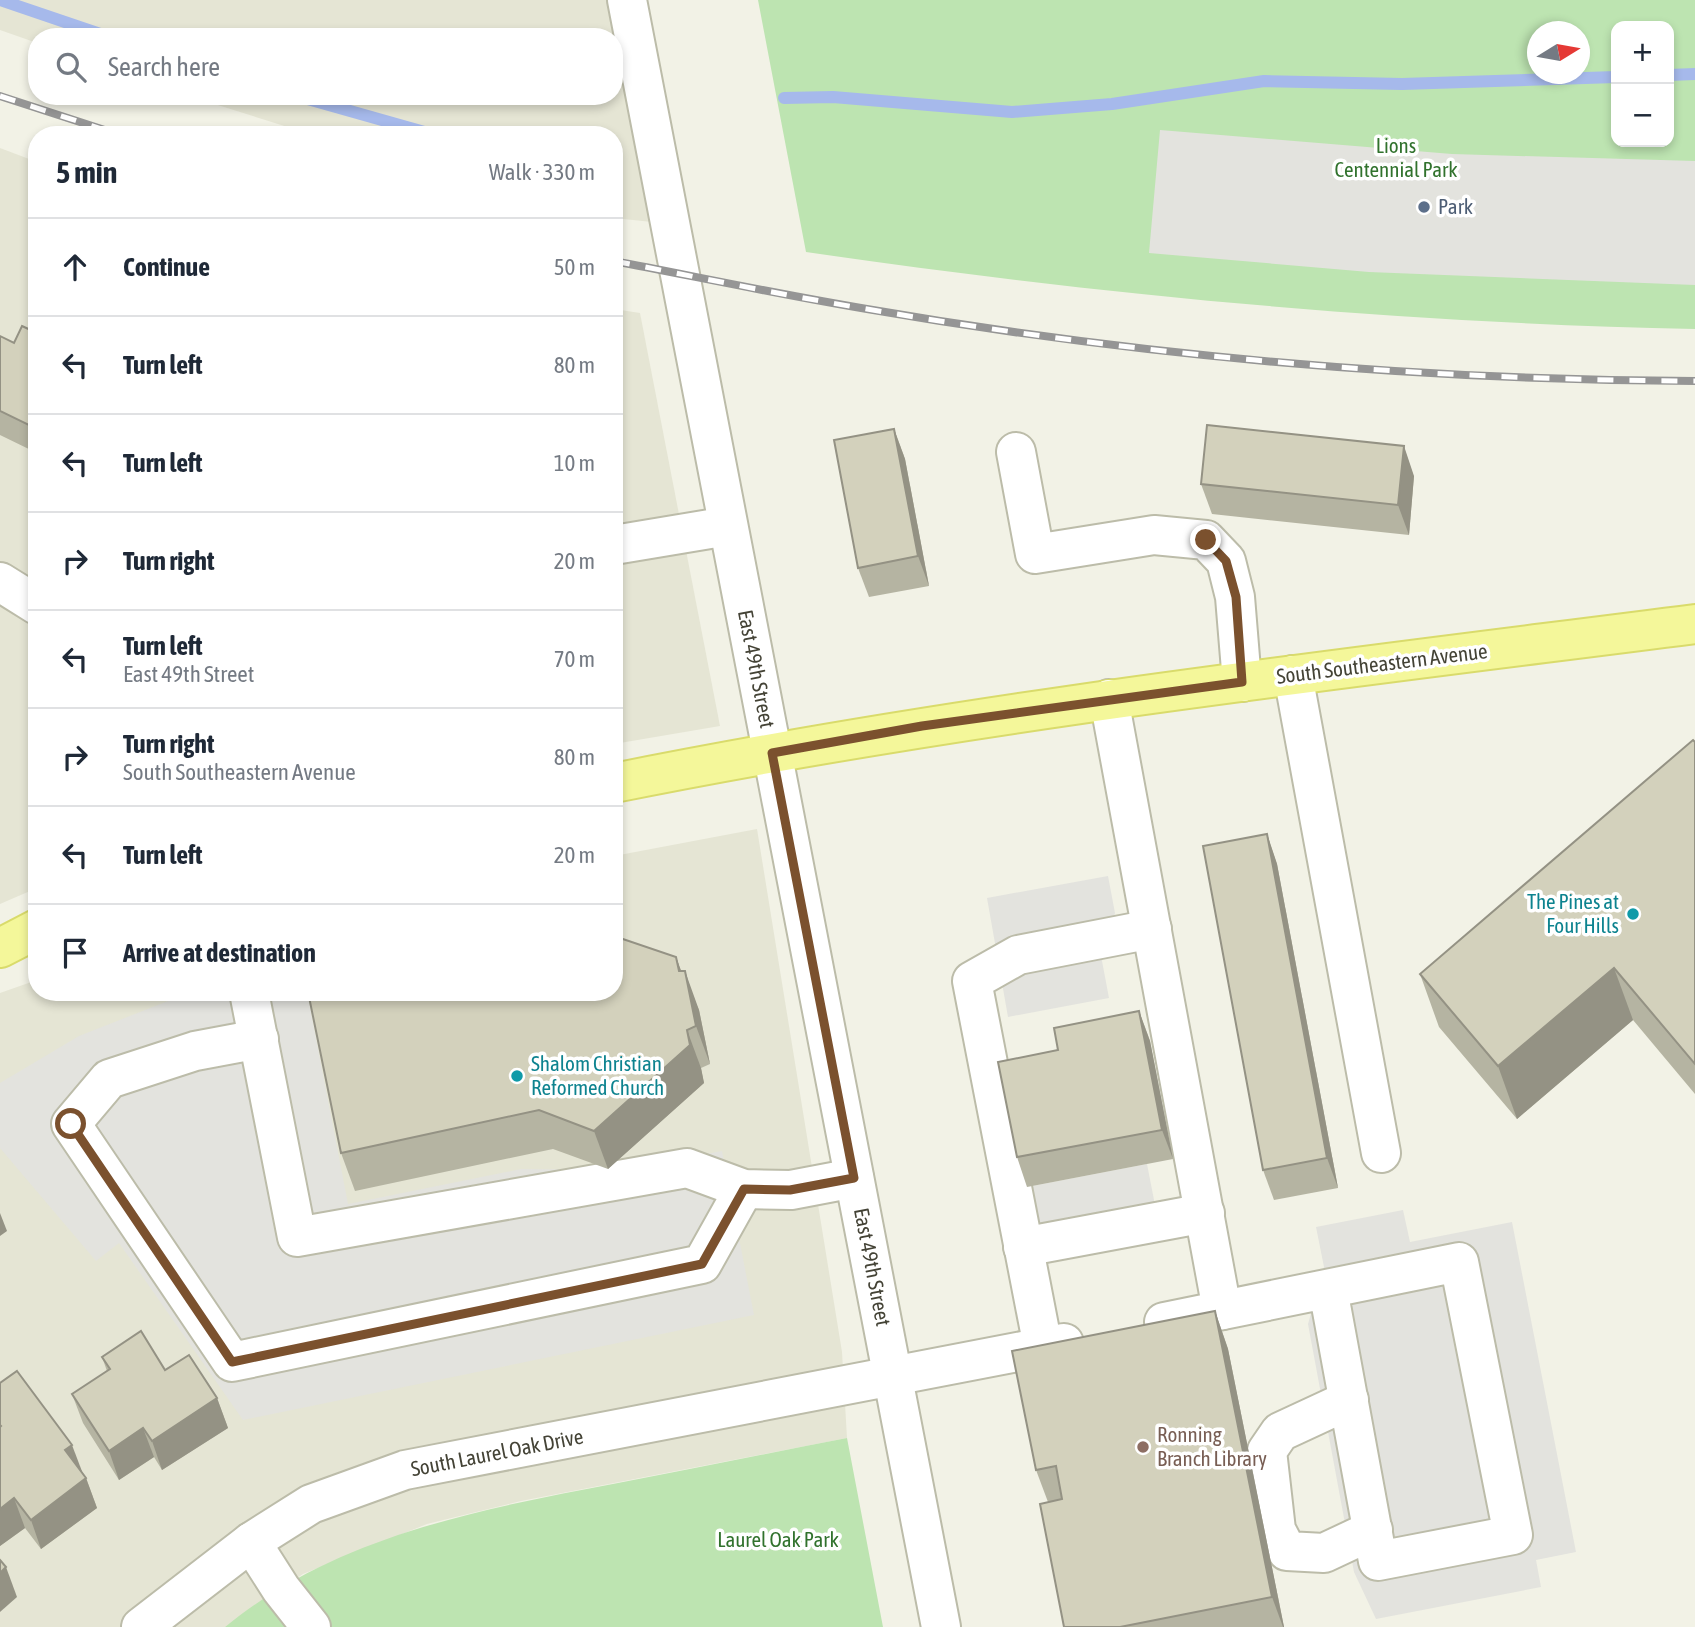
<!DOCTYPE html>
<meta charset="utf-8">
<style>
:root{--surface:#fff;--page:#f2f2f3;--text:#1f2937;--muted:#747a83;--line:#e0e1e3}
body{margin:0;font-family:"Asap Condensed",sans-serif;background:var(--page);color:var(--text)}
.controls{position:absolute;right:21px;top:21px;display:grid;overflow:hidden;border-radius:14px;box-shadow:0 4px 10px #0003}
.controls button{width:63px;height:63px;display:grid;place-items:center;padding:0;border:0;border-bottom:2px solid var(--line);background:var(--surface);color:var(--text);font:35px sans-serif}
.compass{position:absolute;left:1527px;top:21px;width:63px;height:63px;border-radius:50%;background:var(--surface);box-shadow:0 4px 10px #0003;rotate:79deg}
.stop{position:absolute;width:21px;height:21px;margin:-16px;border:5px solid #7b512e;border-radius:50%;background:#fff}
.stop.end{background:#7b512e;border-color:#fff;box-shadow:0 2px 7px #0008}
.list{margin:0;padding:0;list-style:none}
h2{display:flex;justify-content:space-between;align-items:center;height:91px;margin:0;padding:0 28px;font-size:30px}
h2 small{font-size:23px;font-weight:400;color:var(--muted)}
.list li{display:grid;grid-template-columns:46px 1fr auto;gap:21px;align-items:center;box-sizing:border-box;height:98px;padding:0 28px;border-top:2px solid var(--line)}
.list b{display:block;font-size:26px;white-space:nowrap}
.list p{margin:0;font-size:23px;white-space:nowrap;color:var(--muted)}
.list em{font-size:23px;font-style:normal;color:var(--muted)}
.icon{flex:none;width:38px;height:38px;fill:none;stroke:currentColor;stroke-width:2;stroke-linecap:round;stroke-linejoin:round}
.map{position:relative;flex:none;width:1695px;height:1627px;overflow:hidden}
.search{position:absolute;background:var(--surface);box-shadow:0 4px 10px #0003;left:28px;top:28px;width:595px;height:77px;display:flex;align-items:center;gap:18px;box-sizing:border-box;padding:0 24px;border-radius:28px;color:var(--muted);font-size:26px}
.panel{position:absolute;background:var(--surface);box-shadow:0 4px 10px #0003;left:28px;top:126px;width:595px;height:875px;border-radius:28px}
.map>svg:first-child{display:block}
</style>
<div class="map">
<svg width="1695" height="1627" viewBox="0 0 1695 1627">
<rect width="100%" height="100%" fill="#f2f2e6"/>
<g fill="#e5e5d4">
<polygon points="0,0 627,0 671,224 614,218 614,135 313,135 189,96 614,96 614,37 37,37 37,43 0,30"/>
<polygon points="0,148 37,162 37,888 0,904"/>
<polygon points="614,309 640,313 720,726 614,744"/>
<polygon points="757,829 842,1352 847,1438 521,1501 427,1524 303,1574 225,1627 0,1627 0,993 37,980 37,992 614,992 614,856"/>
</g>
<g fill="#bde4b1" fill-rule="evenodd">
<path d="M758 0H1695V329C1396 323 1102 295 806 252ZM1616 26H1669V142H1616ZM1538 32H1580V74H1538Z"/>
<path d="M847 1438 883 1627H225C336 1536 481 1509 618 1483 694 1468 770 1453 847 1438Z"/>
</g>
<g fill="#e3e3de">
<polygon points="1160,130 1452,154 1695,161 1695,285 1369,272 1149,253"/>
<polygon points="1108,876 1115,913 1102,961 1109,998 1008,1017 987,898"/>
<polygon points="191,992 307,992 348,1204 521,1169 620,1170 722,1151 754,1315 243,1420 119,1243 96,1261 0,1148 0,1083 79,1036"/>
<polygon points="1147,1164 1162,1241 1042,1261 1027,1187"/>
<polygon points="1403,1210 1410,1242 1512,1222 1576,1552 1536,1560 1541,1587 1376,1619 1354,1572 1308,1324 1324,1267 1316,1227"/>
</g>
<g fill="none" stroke-linecap="round" stroke-linejoin="round">
<g stroke="#a6b9eb" stroke-width="12">
<polyline points="0,0 109,37"/>
<polyline points="1669,75 1695,74"/>
<polyline points="297,96 435,135"/>
<polyline points="784,98 833,97 1012,112 1112,104 1264,81 1402,84 1616,77"/>
</g>
<g stroke="#bcbca9" stroke-width="42">
<g id="minor">
<polyline points="627,0 941,1627"/>
<polyline points="1016,452 1035,554 1154,535 1206,540 1226,561 1235,597 1242,682"/>
<polyline points="614,545 728,526"/>
<polyline points="0,582 37,605"/>
<polyline points="1293,675 1381,1153"/>
<polyline points="1109,699 1222,1310"/>
<polyline points="249,992 297,1237 687,1168 744,1189 791,1190 854,1178"/>
<polyline points="259,1039 195,1051 109,1079 71,1124 232,1362 702,1264 744,1189"/>
<polyline points="1023,1247 1205,1213"/>
<polyline points="1164,1322 1459,1262 1513,1535 1378,1561 1328,1289"/>
<polyline points="1043,1347 972,981 1018,955 1152,929"/>
<polyline points="1349,1400 1280,1432 1267,1451 1276,1530 1287,1551 1324,1553 1373,1530"/>
<polyline points="251,1542 281,1589 311,1627"/>
<polyline points="141,1627 251,1542 311,1504 405,1470 1064,1343"/>
</g>
</g>
<g stroke="#d9db6b" stroke-width="42">
<g id="major">
<path d="M614 783C972 711 1334 670 1695 624"/>
<polyline points="0,948 37,929"/>
</g>
</g>
<use href="#minor" stroke="#fff" stroke-width="38"/>
<use href="#major" stroke="#f4f79a" stroke-width="38"/>
<g stroke="#959595" stroke-width="8">
<g id="rail">
<polyline points="0,96 120,135"/>
<path d="M614 261C698 277 782 295 867 309 1140 356 1418 380 1695 381"/>
</g>
</g>
<use href="#rail" stroke="#fff" stroke-width="5" stroke-dasharray="16" stroke-linecap="butt"/>
</g>
<g fill="#b5b4a2">
<polygon points="37,333 37,453 0,435 0,336 14,343"/>
<polygon points="894,429 905,459 929,586 869,597 858,568"/>
<polygon points="1414,476 1409,535 1212,514 1201,484"/>
<polygon points="1695,742 1695,1094 1633,1020 1517,1119 1439,1027 1420,974"/>
<polygon points="1267,834 1277,864 1338,1188 1274,1200 1263,1170"/>
<polygon points="676,957 681,971 699,1010 710,1064 701,1068 704,1083 608,1169 553,1149 355,1191 341,1153"/>
<polygon points="1139,1011 1150,1041 1173,1159 1027,1187 1017,1157 1058,1050"/>
<polygon points="1215,1311 1228,1349 1284,1627 1064,1627 1048,1502 1036,1470"/>
<polygon points="102,1357 165,1370 217,1398 228,1428 162,1470 154,1457 119,1480 83,1423 72,1394 107,1371"/>
<polygon points="0,1383 82,1473 86,1478 97,1508 41,1549 25,1528 0,1546"/>
</g>
<g fill="#949284">
<polygon points="894,429 905,459 929,586 918,556"/>
<polygon points="1404,446 1414,476 1409,535 1398,505"/>
<polygon points="1267,834 1277,864 1338,1188 1327,1158"/>
<polygon points="676,957 690,995 685,971 699,1010 710,1064 696,1026 679,971"/>
<polygon points="1614,968 1633,1020 1517,1119 1498,1066"/>
<polygon points="1139,1011 1150,1041 1173,1159 1162,1130"/>
<polygon points="687,1030 701,1068 704,1083 608,1169 594,1131"/>
<polygon points="0,1213 7,1231 0,1236"/>
<polygon points="1215,1311 1228,1349 1284,1627 1283,1627 1272,1597"/>
<polygon points="217,1398 228,1428 162,1470 152,1441"/>
<polygon points="143,1428 154,1457 119,1480 109,1451"/>
<polygon points="72,1445 83,1474 65,1450"/>
<polygon points="86,1478 97,1508 41,1549 31,1520"/>
<polygon points="14,1498 25,1528 0,1546 0,1509"/>
<polygon points="6,1567 17,1597 0,1612 0,1573"/>
</g>
<g fill="#d3d1bc" stroke="#949284" stroke-width="2">
<polygon points="22,326 37,333 37,429 0,411 0,336 14,343"/>
<polygon points="1207,425 1404,446 1398,505 1201,484"/>
<polygon points="894,429 918,556 858,568 834,440"/>
<polygon points="1693,740 1695,742 1695,1064 1614,968 1498,1066 1420,974"/>
<polygon points="1267,834 1327,1158 1263,1170 1203,846"/>
<polygon points="614,936 676,957 679,971 685,971 696,1026 687,1030 690,1045 594,1131 539,1110 341,1153 308,992 614,992"/>
<polygon points="1139,1011 1162,1130 1017,1157 998,1062 1058,1050 1054,1028"/>
<polygon points="1215,1311 1272,1597 1120,1627 1064,1627 1040,1504 1062,1499 1056,1466 1036,1470 1012,1351"/>
<polygon points="141,1331 165,1370 189,1355 217,1398 152,1441 143,1428 109,1451 72,1394 110,1369 102,1357"/>
<polygon points="17,1371 72,1445 65,1450 86,1478 31,1520 14,1498 0,1509 0,1427 1,1426 0,1425 0,1383"/>
<polygon points="0,1560 6,1567 0,1573"/>
</g>
<g fill="none" stroke-linecap="round" stroke-linejoin="round">
<polyline stroke="#7b512e" stroke-width="9" points="71,1124 232,1362 702,1264 744,1189 790,1190 854,1178 772,753 922,726 1242,682 1236,597 1226,561 1206,540"/>
</g>
<circle fill="#5c6f8a" stroke="#fff" stroke-width="2.5" cx="1424" cy="207" r="7"/>
<g fill="#0f9aa8" stroke="#fff" stroke-width="2.5">
<circle cx="1633" cy="914" r="7"/>
<circle cx="517" cy="1076" r="7"/>
</g>
<circle fill="#8d6e63" stroke="#fff" stroke-width="2.5" cx="1143" cy="1447" r="7"/>
<g text-anchor="middle" stroke-width="7" stroke-linejoin="round" paint-order="stroke">
<g font-size="21" fill="#31722d" stroke="#fff">
<text x="1396" y="153">Lions<tspan x="1396" dy="24">Centennial Park</tspan></text>
<text x="778" y="1547">Laurel Oak Park</text>
</g>
<g font-size="21" fill="#4e5e75" stroke="#fff" text-anchor="start">
<text x="1438" y="214">Park</text>
</g>
<g font-size="21" fill="#444336" stroke="#fff">
<text transform="translate(1382 664) rotate(-7)" y="7">South Southeastern Avenue</text>
<text transform="translate(756 669) rotate(79)" y="7">East 49th Street</text>
<text transform="translate(872 1267) rotate(79)" y="7">East 49th Street</text>
<text transform="translate(497 1453) rotate(-11)" y="7">South Laurel Oak Drive</text>
</g>
<g font-size="21" fill="#0d838f" stroke="#fff" text-anchor="end">
<text x="1619" y="909">The Pines at<tspan x="1619" dy="24">Four Hills</tspan></text>
<text x="531" y="1071" text-anchor="start">Shalom Christian<tspan x="531" dy="24">Reformed Church</tspan></text>
</g>
<g font-size="21" fill="#785e54" stroke="#fff" text-anchor="start">
<text x="1157" y="1442">Ronning<tspan x="1157" dy="24">Branch Library</tspan></text>
</g>
</g>
</svg>
<div class="controls">
<button>+</button>
<button>−</button>
</div>
<svg class="compass" viewBox="-18 -18 36 36"><path d="M0-13l5 13h-10z" fill="#e53935"/><path d="M0 13l5-13h-10z" fill="#747a83"/></svg>
<div class="stop" style="left:71px;top:1124px"></div>
<div class="stop end" style="left:1206px;top:540px"></div>
<div class="search"><svg class="icon" aria-label="search" viewBox="0 0 24 24"><circle cx="10" cy="10" r="6"/><path d="M15 15l6 6"/></svg>Search here</div>
<section class="panel">
<h2>5 min<small>Walk · 330 m</small></h2>
<ul class="list">
<li><svg class="icon" aria-label="ahead" viewBox="0 0 24 24"><path d="M12 20V5M6 11l6-6 6 6"/></svg><div><b>Continue</b></div><em>50 m</em></li>
<li><svg class="icon" aria-label="left" viewBox="0 0 24 24"><path d="M17 20v-9H6M10 6l-5 5 5 5"/></svg><div><b>Turn left</b></div><em>80 m</em></li>
<li><svg class="icon" aria-label="left" viewBox="0 0 24 24"><path d="M17 20v-9H6M10 6l-5 5 5 5"/></svg><div><b>Turn left</b></div><em>10 m</em></li>
<li><svg class="icon" aria-label="right" viewBox="0 0 24 24"><path d="M7 20v-9h11M14 6l5 5-5 5"/></svg><div><b>Turn right</b></div><em>20 m</em></li>
<li><svg class="icon" aria-label="left" viewBox="0 0 24 24"><path d="M17 20v-9H6M10 6l-5 5 5 5"/></svg><div><b>Turn left</b><p>East 49th Street</p></div><em>70 m</em></li>
<li><svg class="icon" aria-label="right" viewBox="0 0 24 24"><path d="M7 20v-9h11M14 6l5 5-5 5"/></svg><div><b>Turn right</b><p>South Southeastern Avenue</p></div><em>80 m</em></li>
<li><svg class="icon" aria-label="left" viewBox="0 0 24 24"><path d="M17 20v-9H6M10 6l-5 5 5 5"/></svg><div><b>Turn left</b></div><em>20 m</em></li>
<li><svg class="icon" aria-label="arrive" viewBox="0 0 24 24"><path d="M6 21V4h12l-3 4 3 4H6"/></svg><div><b>Arrive at destination</b></div></li>
</ul>
</section>
</div>
